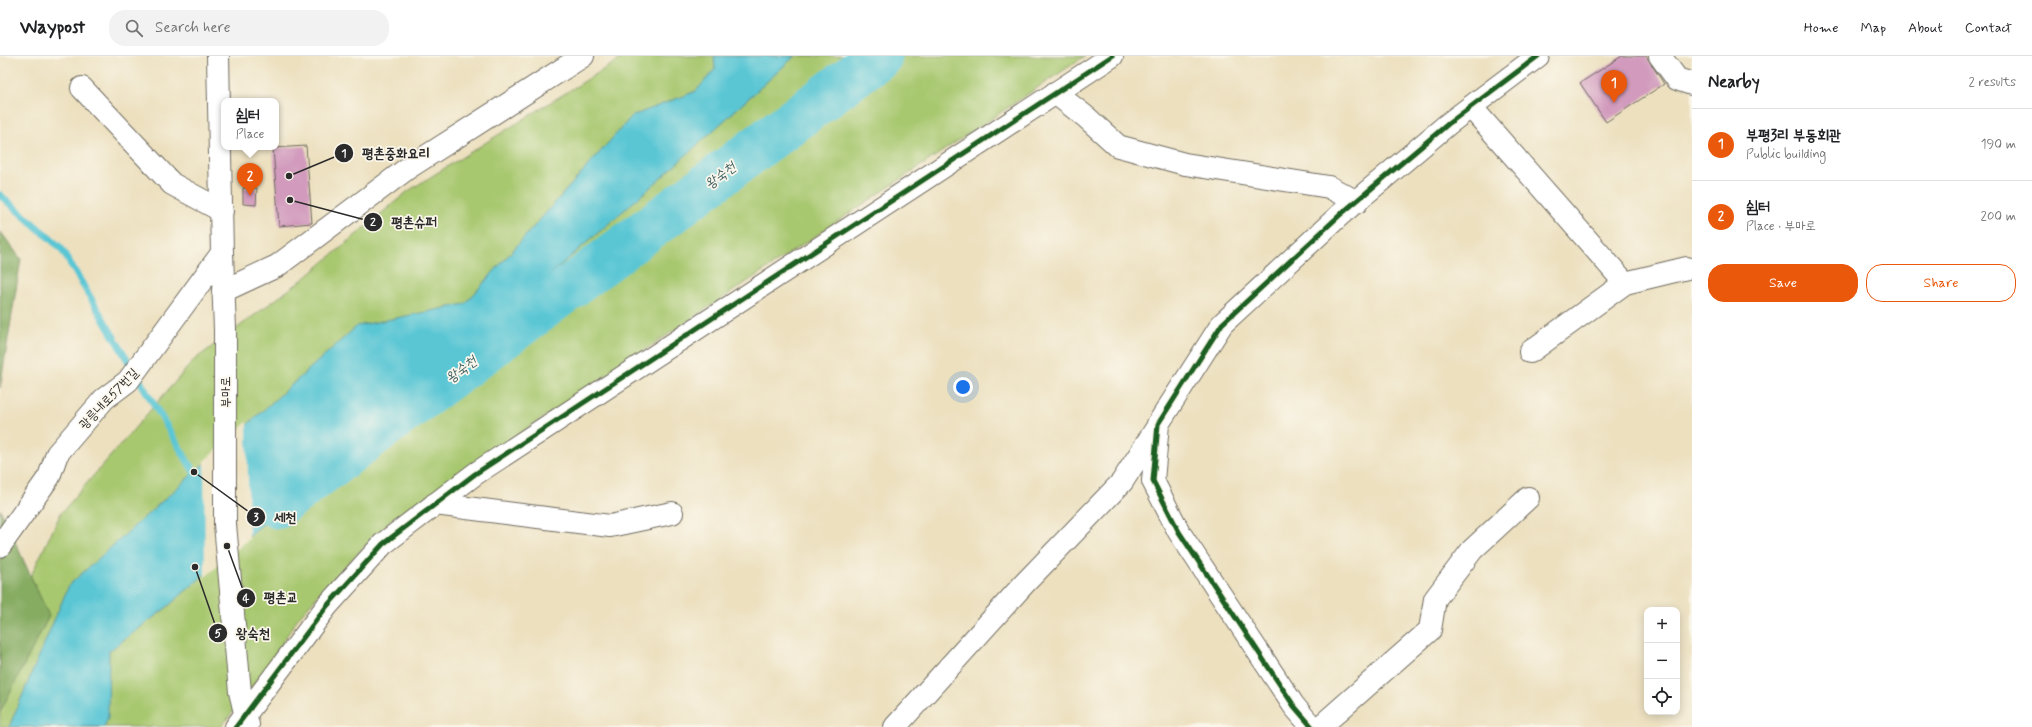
<!DOCTYPE html>
<meta charset="utf-8">
<style>
:root{--surface:#fff;--page:#f2f2f2;--text:#202124;--muted:#757577;--line:#e0e0e0;--accent:#ea580c}
body{margin:0;font-family:Mynerve,"Poor Story",sans-serif;background:var(--page);color:var(--text)}
.controls{position:absolute;right:12px;bottom:12px;display:grid;overflow:hidden;border-radius:8px;box-shadow:0 2px 10px #0003}
.controls button{width:36px;height:36px;display:grid;place-items:center;padding:0;border:0;border-bottom:1px solid var(--line);background:var(--surface);color:var(--text);font:20px sans-serif}
.you{position:absolute;left:963px;top:331px;width:14px;height:14px;margin:-10px;border:3px solid #fff;border-radius:50%;background:#1a73e8;box-shadow:0 0 0 6px #1a73e833}
.badge{display:grid;place-items:center;width:26px;height:26px;border-radius:50%;background:var(--accent);color:#fff;font-size:13px;font-weight:700}
.pin{position:absolute;translate:-50% -33px;filter:drop-shadow(0 1px 2px #0008)}
.pin::after{content:'';position:absolute;top:21px;width:14px;height:12px;background:inherit;clip-path:polygon(0 0,100% 0,50% 100%)}
.popup{position:absolute;left:221px;top:42px;width:58px;height:52px;box-sizing:border-box;display:grid;place-content:center;border-radius:8px;background:var(--surface);filter:drop-shadow(0 1px 3px #0005);font-size:13px;white-space:nowrap;color:var(--muted)}
.popup b{font-size:15px;color:var(--text)}
.popup::after{content:'';position:absolute;left:50%;top:100%;margin-left:-8px;border:8px solid transparent;border-top-color:var(--surface)}
.list{margin:0;padding:0;list-style:none}
h2{display:flex;justify-content:space-between;align-items:center;height:52px;margin:0;padding:0 16px;font-size:17px}
h2 small{font-size:13px;font-weight:400;color:var(--muted)}
.list li{display:grid;grid-template-columns:26px 1fr auto;gap:12px;align-items:center;box-sizing:border-box;height:72px;padding:0 16px;border-top:1px solid var(--line)}
.list b{display:block;font-size:15px;white-space:nowrap}
.list p{margin:0;font-size:13px;white-space:nowrap;color:var(--muted)}
.list em{font-size:13px;font-style:normal;color:var(--muted)}
.actions{display:flex;gap:8px;padding:12px 16px}
.actions a{flex:1;padding:9px 0;border:1px solid var(--accent);border-radius:16px;text-align:center;font-size:14px;color:var(--accent)}
.actions .main{background:var(--accent);color:#fff}
.icon{flex:none;width:22px;height:22px;fill:none;stroke:currentColor;stroke-width:2;stroke-linecap:round;stroke-linejoin:round}
.map{position:relative;flex:none;width:1692px;height:671px;overflow:hidden}
header{display:flex;align-items:center;gap:24px;box-sizing:border-box;height:56px;padding:0 20px;background:var(--surface);border-bottom:1px solid var(--line)}
header strong{font-size:19px}
nav{display:flex;gap:22px;margin-inline-start:auto;font-size:14px}
.search{width:280px;height:36px;background:var(--page);display:flex;align-items:center;gap:10px;box-sizing:border-box;padding:0 14px;border-radius:16px;color:var(--muted);font-size:15px}
main{display:flex}
aside{flex:1;background:var(--surface)}
.map>svg:first-child{display:block}
</style>
<header>
<strong>Waypost</strong>
<div class="search"><svg class="icon" aria-label="search" viewBox="0 0 24 24"><circle cx="10" cy="10" r="6"/><path d="M15 15l6 6"/></svg>Search here</div>
<nav><a>Home</a><a>Map</a><a>About</a><a>Contact</a></nav>
</header>
<main>
<div class="map">
<svg width="1692" height="671" viewBox="0 0 1692 671">
<rect width="100%" height="100%" fill="#fbf7ec"/>
<filter id="ink" filterUnits="userSpaceOnUse"><feTurbulence type="fractalNoise" baseFrequency=".025" numOctaves="2"/><feDisplacementMap in="SourceGraphic" scale="8" xChannelSelector="R" yChannelSelector="G"/><feConvolveMatrix kernelMatrix="1 2 1 2 8 2 1 2 1" color-interpolation-filters="sRGB"/></filter>
<filter id="wash" filterUnits="userSpaceOnUse"><feTurbulence type="fractalNoise" baseFrequency=".012" numOctaves="4" result="noise"/><feDisplacementMap in="SourceGraphic" scale="16" xChannelSelector="R" yChannelSelector="G"/><feGaussianBlur stdDeviation="0.9" result="paint"/><feColorMatrix in="noise" values="0 0 0 0 0 0 0 0 0 0 0 0 0 0 0 0 0 1.4 0 .05"/><feComposite in="paint" operator="in"/></filter>
<g filter="url(#wash)">
<rect width="100%" height="100%" fill="#ece0bf"/>
<polygon fill="#a8c870" stroke="#6a7a4e" points="625,0 1085,0 392,463 339,516 298,562 267,611 221,671 0,671 0,584 61,457 194,304 306,221 408,135"/>
<g fill="#86ac62" stroke="#586c46">
<polygon points="0,175 21,203 0,332"/>
<polygon points="0,453 49,560 0,656"/>
</g>
<polygon fill="#5ac6d4" stroke="#427880" points="714,0 795,0 660,123 166,552 109,595 108,662 104,671 9,671 69,529 357,270 465,248 632,60 696,35 715,13"/>
<polygon fill="#ece0bf" points="247,366 249,483 205,521 204,405"/>
<g fill="none" stroke-linecap="round" stroke-linejoin="round">
<polyline stroke="#5ac6d4" stroke-width="7" points="0,139 61,192 194,416 194,424"/>
<polyline stroke="#5ac6d4" stroke-width="45" points="277,450 880,0"/>
</g>
<g id="blocks">
<g fill="#d29bbd">
<polygon points="1622,0 1646,0 1664,28 1606,66 1580,27"/>
<polygon points="306,90 312,167 279,170 273,92"/>
<polygon points="243,132 257,132 256,149 243,148"/>
</g>
</g>
</g>
<g filter="url(#ink)">
<use href="#blocks" fill-opacity="0" stroke="#6f6a5f" stroke-width="1"/>
<g fill="none" stroke-linecap="round" stroke-linejoin="round">
<g stroke="#6f6a5f" stroke-width="24">
<g id="minor">
<polyline points="218,0 222,197 225,273 225,468 240,636 248,669"/>
<polyline points="1660,0 1677,23 1692,28"/>
<polyline points="82,32 172,128 222,155"/>
<polyline points="1055,37 1086,61 1118,90 1185,108 1329,131 1357,146"/>
<polyline points="1471,51 1625,227"/>
<polyline points="223,235 277,210 408,112 583,0"/>
<polyline points="1530,296 1625,227 1687,212"/>
<polyline points="435,448 610,470 672,457"/>
<polyline points="0,490 49,421 57,398 104,343 128,325 222,197"/>
<polyline points="236,671 327,550 383,488 475,418 1112,0"/>
<polyline points="895,671 1024,528 1122,426 1156,373"/>
<polyline points="1312,671 1294,650 1179,476 1153,425 1158,368 1222,268 1341,158 1448,68 1538,0"/>
<polyline points="1320,671 1430,574 1435,543 1472,494 1528,442"/>
</g>
</g>
<use href="#minor" stroke="#fff" stroke-width="22"/>
<g stroke="#fbf7ec" stroke-width="8">
<g id="cycleway">
<polyline points="236,671 327,550 383,488 475,418 1112,0"/>
<polyline points="1312,671 1294,650 1179,476 1153,425 1158,368 1222,268 1341,158 1448,68 1538,0"/>
</g>
</g>
<use href="#cycleway" stroke="#1b5e20" stroke-width="5"/>
</g>
</g>
<g text-anchor="middle" stroke-width="3.5" stroke-linejoin="round" paint-order="stroke">
<g font-size="13" fill="#2b2b2b" stroke="#fbf7ec">
<text transform="translate(225 336) rotate(-90)" y="5">부마로</text>
<text transform="translate(108 342) rotate(-46)" y="5">광릉내로57번길</text>
</g>
<g font-size="14" font-style="italic" fill="#395a5e" stroke="#fbf7ec">
<text transform="translate(720 119) rotate(-37)" y="5">왕숙천</text>
<text transform="translate(461 313) rotate(-37)" y="5">왕숙천</text>
</g>
</g>
<path fill="none" stroke="#2b2b2b" stroke-width="1.5" d="M289 120L344 97M290 144L373 166M194 416L256 461M227 490L246 542M195 511L218 577"/>
<g fill="#2b2b2b" stroke="#fbf7ec" stroke-width="1.5">
<circle cx="289" cy="120" r="4"/>
<circle cx="290" cy="144" r="4"/>
<circle cx="194" cy="416" r="4"/>
<circle cx="227" cy="490" r="4"/>
<circle cx="195" cy="511" r="4"/>
<circle cx="344" cy="97" r="10"/>
<circle cx="373" cy="166" r="10"/>
<circle cx="256" cy="461" r="10"/>
<circle cx="246" cy="542" r="10"/>
<circle cx="218" cy="577" r="10"/>
</g>
<g font-size="12" text-anchor="middle" font-weight="bold" fill="#fff">
<text x="344" y="101">1</text>
<text x="373" y="170">2</text>
<text x="256" y="465">3</text>
<text x="246" y="546">4</text>
<text x="218" y="581">5</text>
</g>
<g font-size="14" text-anchor="middle" font-weight="bold" fill="#2b2b2b" stroke="#fbf7ec" stroke-width="3.5" stroke-linejoin="round" paint-order="stroke">
<text x="396" y="102">평촌중화요리</text>
<text x="414" y="171">평촌슈퍼</text>
<text x="285" y="466">세천</text>
<text x="281" y="546">평촌교</text>
<text x="253" y="582">왕숙천</text>
</g>
</svg>
<div class="controls">
<button>+</button>
<button>−</button>
<button><svg class="icon" aria-label="locate" viewBox="0 0 24 24"><circle cx="12" cy="12" r="6"/><path d="M12 2v4M12 18v4M2 12h4M18 12h4"/></svg></button>
</div>
<div class="you"></div>
<div class="pin badge" style="left:1614px;top:47px">1</div>
<div class="pin badge" style="left:250px;top:140px">2</div>
<div class="popup"><b>쉼터</b>Place</div>
</div>
<aside>
<h2>Nearby<small>2 results</small></h2>
<ul class="list">
<li><span class="badge">1</span><div><b>부평3리 부동회관</b><p>Public building</p></div><em>190 m</em></li>
<li><span class="badge">2</span><div><b>쉼터</b><p>Place · 부마로</p></div><em>200 m</em></li>
</ul>
<div class="actions"><a class="main">Save</a><a>Share</a></div>
</aside>
</main>
